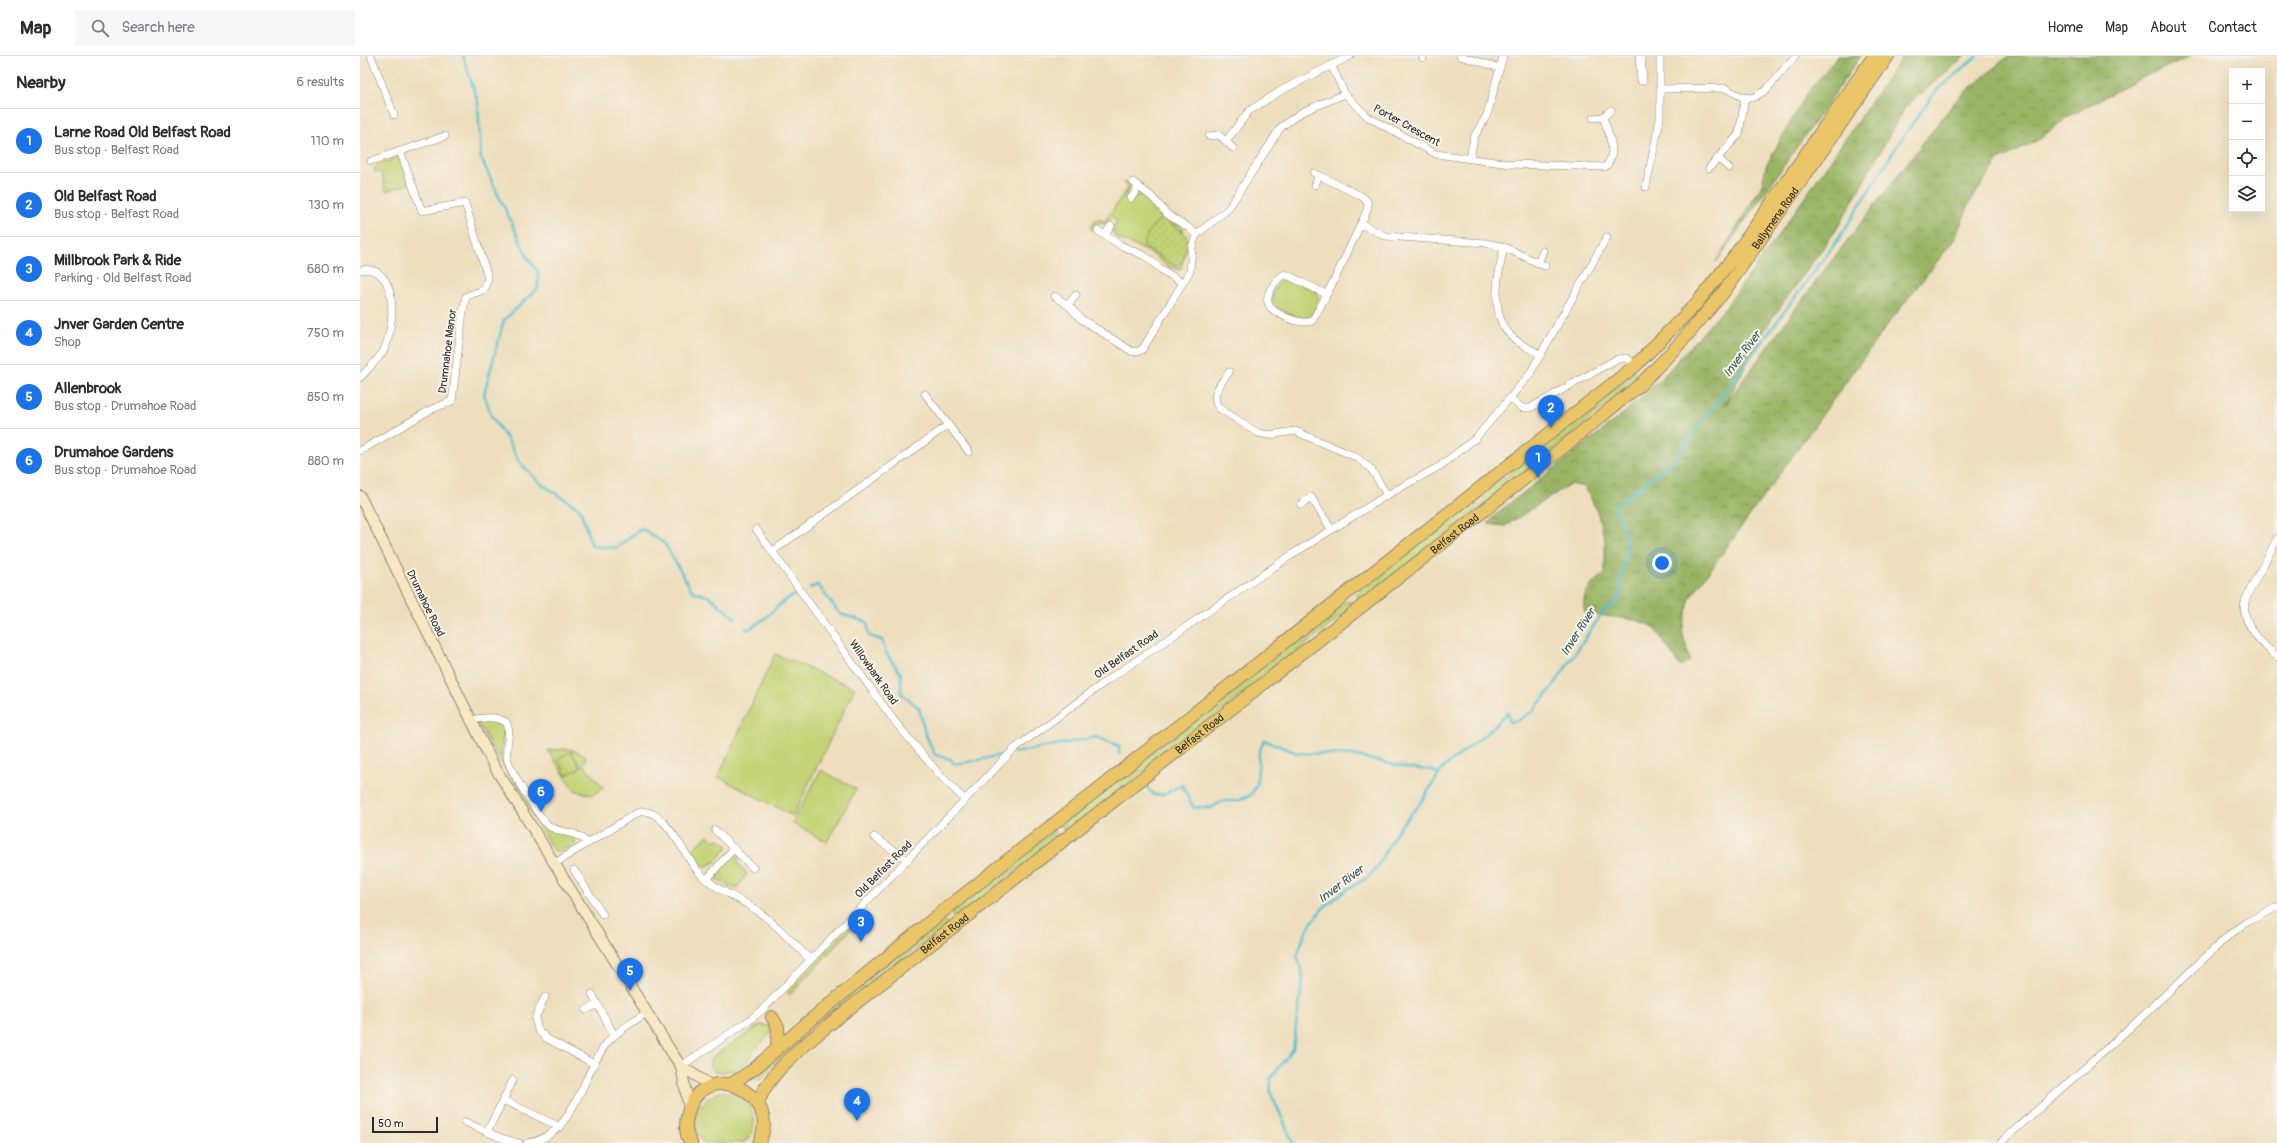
<!DOCTYPE html>
<meta charset="utf-8">
<style>
:root{--surface:#fff;--page:#f7f7f7;--text:#2b2b33;--muted:#7c7c81;--line:#e1e1e2;--accent:#1a73e8}
body{margin:0;font-family:Pangolin,sans-serif;background:var(--page);color:var(--text)}
.controls{position:absolute;right:12px;top:12px;display:grid;overflow:hidden;border-radius:0px;box-shadow:0 4px 16px #0002}
.controls button{width:36px;height:36px;display:grid;place-items:center;padding:0;border:0;border-bottom:1px solid var(--line);background:var(--surface);color:var(--text);font:20px sans-serif}
.scale{position:absolute;left:12px;bottom:10px;width:66px;box-sizing:border-box;padding-left:4px;border:2px solid #2b2b2b;border-top:0;font-size:11px;line-height:14px;white-space:nowrap;color:#2b2b2b;-webkit-text-stroke:3px #f7f3e8;paint-order:stroke}
.you{position:absolute;left:1302px;top:507px;width:14px;height:14px;margin:-10px;border:3px solid #fff;border-radius:50%;background:#1a73e8;box-shadow:0 0 0 6px #1a73e833}
.badge{display:grid;place-items:center;width:26px;height:26px;border-radius:50%;background:var(--accent);color:#fff;font-size:13px;font-weight:700}
.pin{position:absolute;translate:-50% -33px;filter:drop-shadow(0 1px 2px #0008)}
.pin::after{content:'';position:absolute;top:21px;width:14px;height:12px;background:inherit;clip-path:polygon(0 0,100% 0,50% 100%)}
.list{margin:0;padding:0;list-style:none}
h2{display:flex;justify-content:space-between;align-items:center;height:52px;margin:0;padding:0 16px;font-size:17px}
h2 small{font-size:13px;font-weight:400;color:var(--muted)}
.list li{display:grid;grid-template-columns:26px 1fr auto;gap:12px;align-items:center;box-sizing:border-box;height:64px;padding:0 16px;border-top:1px solid var(--line)}
.list b{display:block;font-size:15px;white-space:nowrap}
.list p{margin:0;font-size:13px;white-space:nowrap;color:var(--muted)}
.list em{font-size:13px;font-style:normal;color:var(--muted)}
.icon{flex:none;width:22px;height:22px;fill:none;stroke:currentColor;stroke-width:2;stroke-linecap:round;stroke-linejoin:round}
.map{position:relative;flex:none;width:1917px;height:1087px;overflow:hidden}
header{display:flex;align-items:center;gap:24px;box-sizing:border-box;height:56px;padding:0 20px;background:var(--surface);border-bottom:1px solid var(--line)}
header strong{font-size:19px}
nav{display:flex;gap:22px;margin-inline-start:auto;font-size:14px}
.search{width:280px;height:36px;background:var(--page);display:flex;align-items:center;gap:10px;box-sizing:border-box;padding:0 14px;border-radius:0px;color:var(--muted);font-size:15px}
main{display:flex}
aside{flex:1;background:var(--surface)}
.map>svg:first-child{display:block}
</style>
<header>
<strong>Map</strong>
<div class="search"><svg class="icon" aria-label="search" viewBox="0 0 24 24"><circle cx="10" cy="10" r="6"/><path d="M15 15l6 6"/></svg>Search here</div>
<nav><a>Home</a><a>Map</a><a>About</a><a>Contact</a></nav>
</header>
<main>
<aside>
<h2>Nearby<small>6 results</small></h2>
<ul class="list">
<li><span class="badge">1</span><div><b>Larne Road Old Belfast Road</b><p>Bus stop · Belfast Road</p></div><em>110 m</em></li>
<li><span class="badge">2</span><div><b>Old Belfast Road</b><p>Bus stop · Belfast Road</p></div><em>130 m</em></li>
<li><span class="badge">3</span><div><b>Millbrook Park &amp; Ride</b><p>Parking · Old Belfast Road</p></div><em>680 m</em></li>
<li><span class="badge">4</span><div><b>Jnver Garden Centre</b><p>Shop</p></div><em>750 m</em></li>
<li><span class="badge">5</span><div><b>Allenbrook</b><p>Bus stop · Drumahoe Road</p></div><em>850 m</em></li>
<li><span class="badge">6</span><div><b>Drumahoe Gardens</b><p>Bus stop · Drumahoe Road</p></div><em>880 m</em></li>
</ul>
</aside>
<div class="map">
<svg width="1917" height="1087" viewBox="0 0 1917 1087">
<defs>
<pattern id="forest-crowns" width="20" height="18" patternUnits="userSpaceOnUse"><rect width="20" height="18" fill="#9ab566"/><path d="M2 6a3 3 0 1 1 6 0M12 15a3 3 0 1 1 6 0" fill="none" stroke="#7e9354"/></pattern>
<pattern id="park-dots" width="8" height="8" patternUnits="userSpaceOnUse"><rect width="8" height="8" fill="#c3d375"/><path d="M2 2h.1M6 6h.1" fill="none" stroke="#a8b565" stroke-width="1.8" stroke-linecap="round"/></pattern>
</defs>
<rect width="100%" height="100%" fill="#f7f3e8"/>
<filter id="ink" filterUnits="userSpaceOnUse"><feTurbulence type="fractalNoise" baseFrequency=".025" numOctaves="2"/><feDisplacementMap in="SourceGraphic" scale="8" xChannelSelector="R" yChannelSelector="G"/><feConvolveMatrix kernelMatrix="1 2 1 2 8 2 1 2 1" color-interpolation-filters="sRGB"/></filter>
<filter id="wash" filterUnits="userSpaceOnUse"><feTurbulence type="fractalNoise" baseFrequency=".012" numOctaves="4" result="noise"/><feDisplacementMap in="SourceGraphic" scale="16" xChannelSelector="R" yChannelSelector="G"/><feGaussianBlur stdDeviation="0.9" result="paint"/><feColorMatrix in="noise" values="0 0 0 0 0 0 0 0 0 0 0 0 0 0 0 0 0 1.4 0 .05"/><feComposite in="paint" operator="in"/></filter>
<g filter="url(#wash)">
<rect width="100%" height="100%" fill="#eedebd"/>
<g fill="#c3d375" stroke="#777f50">
<polygon points="39,101 49,128 26,135 21,116 15,116 14,112 20,107"/>
<polygon points="766,125 770,131 765,142 771,146 776,140 784,138 800,157 823,172 823,176 803,162 784,191 823,205 825,196 821,213 819,214 813,211 811,213 791,197 755,181 753,172 757,165 752,161 745,168 737,167 732,174 730,172 736,163 745,165 768,132 764,127"/>
<path d="M925 222 956 235C961 244 955 254 949 261 938 265 920 254 913 247 911 238 917 225 925 222Z"/>
<polygon points="1283,310 1287,314 1198,390 1002,544 998,544 997,537 1215,366"/>
<polygon points="986,546 991,546 992,552 708,775 703,774 703,767"/>
<polygon points="415,598 495,632 433,760 358,721"/>
<polygon points="121,664 140,666 144,670 141,699 165,740 183,767 215,782 215,788 200,796 193,794 119,669 119,665"/>
<polygon points="211,693 225,699 226,704 219,709 211,695 220,712 223,708 244,732 232,739 214,734 188,694"/>
<polygon points="461,714 496,733 467,786 432,767"/>
<polygon points="694,775 699,781 596,862 592,860 593,855"/>
<polygon points="348,779 354,785 359,783 367,789 367,792 355,806 346,810 341,808 333,793"/>
<polygon points="377,799 380,800 377,806 387,818 376,833 358,824 357,816 371,800"/>
<polygon points="503,856 506,857 430,939 427,936"/>
<polygon points="584,863 588,868 458,970 455,967"/>
<path d="M400 969 410 970 411 975C407 984 400 987 394 994 392 996 392 1000 390 1002 380 1014 367 1017 353 1015L349 1008 352 1001Z"/>
<polygon points="440,980 441,983 399,1025 394,1022"/>
<path d="M360 1036C389 1036 406 1064 384 1087H344C326 1068 337 1044 360 1036Z"/>
</g>
<g fill="url(#forest-crowns)" stroke="#627048">
<polygon points="1478,0 1501,0 1356,206 1402,129 1406,110 1428,70 1448,36"/>
<path d="M1543 0H1605L1545 51 1478 171 1408 268 1364 350 1459 221 1597 43 1648 0H1831L1777 24 1710 59 1680 83 1639 104 1611 144 1594 184 1528 268 1330 542 1322 575 1330 605 1320 610 1293 570 1275 564 1225 557C1220 535 1231 530 1245 516V484L1237 455 1225 431 1210 428 1145 470 1128 468 1135 459 1263 358 1301 323 1366 251 1415 184Z"/>
</g>
<g fill="url(#park-dots)" stroke="#777f50">
<path d="M803 162 826 179 828 184 823 205 815 210 784 191C783 182 794 165 803 162Z"/>
<polygon points="211,695 220,712 206,719 198,703"/>
</g>
<g fill="none" stroke-linecap="round" stroke-linejoin="round">
<g stroke="#55c0d1" stroke-width="2.5">
<polyline points="103,0 118,47 121,102 168,202 178,216 178,232 144,264 124,338 132,361 147,383 160,407 180,427 220,453 232,490 256,492 278,475 283,473 305,488 332,535 350,541 375,562"/>
<path d="M450 532 458 529 480 558 507 566 509 580 522 584 526 597 541 618V637L559 652 565 677 575 699 591 703 593 707C603 709 634 700 647 698"/>
<path d="M386 572 387 574C408 565 415 547 435 539"/>
<polyline points="654,697 736,681 759,690 759,698"/>
<polyline points="786,730 794,739 804,738 822,729 833,751 851,752 862,745 877,745 891,739 897,728 899,697 904,684 937,697 992,699 1048,712 1071,714 1079,718"/>
<polyline points="933,1087 911,1037 910,1023 933,993 943,921 937,900 944,880 952,866 962,853 987,833 1007,822 1017,811 1038,773 1059,749 1083,712 1128,676 1148,656 1150,666 1159,664 1173,655 1192,632 1244,554 1258,546 1267,486 1255,450 1312,406 1480,181 1540,85 1576,35 1617,0"/>
</g>
</g>
</g>
<g filter="url(#ink)">
<g fill="none" stroke-linecap="round" stroke-linejoin="round">
<g stroke="#8c8474" stroke-width="8">
<g id="minor">
<polyline points="11,0 34,59"/>
<polyline points="1062,0 1063,2"/>
<polyline points="1100,0 1140,12"/>
<path d="M971 9 985 38 1008 61 1076 98 1150 108 1245 111C1259 98 1248 76 1243 61"/>
<polyline points="1301,33 1365,32 1382,41 1393,42 1406,34 1435,0"/>
<polyline points="1233,62 1243,61 1251,54"/>
<polyline points="849,80 859,79 873,92"/>
<polyline points="866,85 889,55 922,34 990,0"/>
<polyline points="1110,103 1114,81 1127,59 1143,0"/>
<polyline points="1359,103 1369,112"/>
<polyline points="11,105 85,80"/>
<polyline points="1349,112 1379,78 1385,42"/>
<path d="M954 117 1001 140C1005 143 1008 145 1008 150 1007 158 1000 168 997 176 983 206 969 237 952 265 940 269 920 260 911 252 901 242 916 222 925 218L966 238"/>
<polyline points="773,126 792,141 808,159 828,171 836,179"/>
<polyline points="955,129 959,119"/>
<polyline points="1286,131 1300,63 1300,0"/>
<polyline points="771,142 779,131"/>
<polyline points="1001,168 1025,180 1126,187 1144,191 1185,210"/>
<polyline points="738,175 760,189 785,200 802,214 823,227"/>
<polyline points="745,179 751,170"/>
<path d="M1144 191C1138 217 1129 257 1150 279 1158 288 1171 293 1181 299"/>
<polyline points="1178,207 1183,195"/>
<path d="M0 214C40 208 35 270 24 294 18 304 8 313 0 322"/>
<polyline points="694,240 708,249 721,263 773,296 782,294 830,215 832,191 836,179 868,153 921,71 942,56 985,38"/>
<polyline points="708,249 716,239"/>
<path d="M869 316C861 328 849 339 859 352L898 377 909 379 935 375 996 401 1011 413 1027 439"/>
<polyline points="565,338 609,396"/>
<polyline points="1151,343 1162,352 1170,352 1257,303 1267,302 1275,310"/>
<polyline points="0,395 70,354 92,345 103,255 106,240 124,234 128,222 105,147 62,155 40,95"/>
<polyline points="941,449 951,441 971,473"/>
<polyline points="396,473 535,666 579,718 605,744"/>
<path d="M1917 483 1887 540C1876 562 1902 588 1917 601"/>
<polyline points="413,495 588,369"/>
<path d="M110 665C121 661 136 660 146 666 153 677 143 692 148 705 152 717 180 763 189 770 204 779 213 773 228 787"/>
<polyline points="355,774 393,812"/>
<polyline points="514,781 548,804"/>
<path d="M195 807 277 757C302 746 324 799 337 814 352 832 371 838 390 850 411 863 432 885 449 903"/>
<polyline points="214,814 243,859"/>
<polyline points="346,824 374,792"/>
<polyline points="232,938 254,979"/>
<polyline points="185,941 175,962 178,974 186,982 234,1008"/>
<polyline points="226,954 236,949"/>
<polyline points="321,1010 390,964 404,952 654,693 745,626 936,496 1027,439 1080,410 1116,382 1169,319 1247,181"/>
<polyline points="143,1044 200,1071"/>
<polyline points="105,1066 141,1082 159,1087"/>
<polyline points="127,1076 153,1024"/>
<path d="M167 1087C214 1081 221 1021 246 988 257 974 273 967 287 956"/>
<polyline points="1640,1087 1771,971 1869,879 1889,865 1917,851"/>
</g>
</g>
<g stroke="#8c8474" stroke-width="10">
<polyline id="tertiary" points="1280,0 1282,24"/>
</g>
<g stroke="#8c8474" stroke-width="12">
<g id="secondary">
<polyline points="0,440 134,710 312,997 321,1010 350,1029"/>
<polyline points="321,1010 329,1053"/>
</g>
</g>
<g stroke="#8c8474" stroke-width="14">
<g id="trunk">
<polyline points="412,961 418,971 417,992"/>
<polyline points="371,1028 394,1013 447,967 582,856 1275,310 1336,248 1373,202 1514,0"/>
<path id="s1" d="M398 1048C406 1017 453 982 477 962L1164 423 1281 328 1321 286 1363 237 1528 0"/>
<path d="M331 1087C325 1078 325 1067 328 1057 343 1000 424 1036 399 1087"/>
</g>
</g>
<use href="#minor" stroke="#fff" stroke-width="7"/>
<use href="#tertiary" stroke="#fff" stroke-width="9"/>
<use href="#secondary" stroke="#f7e8c3" stroke-width="10"/>
<use href="#trunk" stroke="#ebc669" stroke-width="12"/>
</g>
</g>
<g text-anchor="middle" stroke-width="4" stroke-linejoin="round" paint-order="stroke">
<g font-size="11" fill="#2b2b2b" stroke="#f7f3e8">
<text transform="translate(1047 69) rotate(29)" y="4">Porter Crescent</text>
<text dy="4" stroke="none"><textPath href="#s1" startOffset="1356">Ballymena Road</textPath></text>
<text transform="translate(87 295) rotate(-83)" y="4">Drumnahoe Manor</text>
<text dy="4" stroke="none"><textPath href="#s1" startOffset="903">Belfast Road</textPath></text>
<text transform="translate(66 547) rotate(64)" y="4">Drumahoe Road</text>
<text transform="translate(766 598) rotate(-35)" y="4">Old Belfast Road</text>
<text transform="translate(514 616) rotate(55)" y="4">Willowbank Road</text>
<text dy="4" stroke="none"><textPath href="#s1" startOffset="579">Belfast Road</textPath></text>
<text transform="translate(523 813) rotate(-45)" y="4">Old Belfast Road</text>
<text dy="4" stroke="none"><textPath href="#s1" startOffset="255">Belfast Road</textPath></text>
</g>
<g font-size="12" font-style="italic" fill="#38585d" stroke="#f7f3e8">
<text transform="translate(1382 298) rotate(-53)" y="4">Inver River</text>
<text transform="translate(1218 576) rotate(-57)" y="4">Inver River</text>
<text transform="translate(981 828) rotate(-37)" y="4">Inver River</text>
</g>
</g>
</svg>
<div class="controls">
<button>+</button>
<button>−</button>
<button><svg class="icon" aria-label="locate" viewBox="0 0 24 24"><circle cx="12" cy="12" r="6"/><path d="M12 2v4M12 18v4M2 12h4M18 12h4"/></svg></button>
<button><svg class="icon" aria-label="layers" viewBox="0 0 24 24"><path d="M12 4l9 5-9 5-9-5zM3 14l9 5 9-5"/></svg></button>
</div>
<div class="scale">50 m</div>
<div class="you"></div>
<div class="pin badge" style="left:1178px;top:422px">1</div>
<div class="pin badge" style="left:1191px;top:372px">2</div>
<div class="pin badge" style="left:501px;top:886px">3</div>
<div class="pin badge" style="left:497px;top:1065px">4</div>
<div class="pin badge" style="left:270px;top:935px">5</div>
<div class="pin badge" style="left:181px;top:756px">6</div>
</div>
</main>
